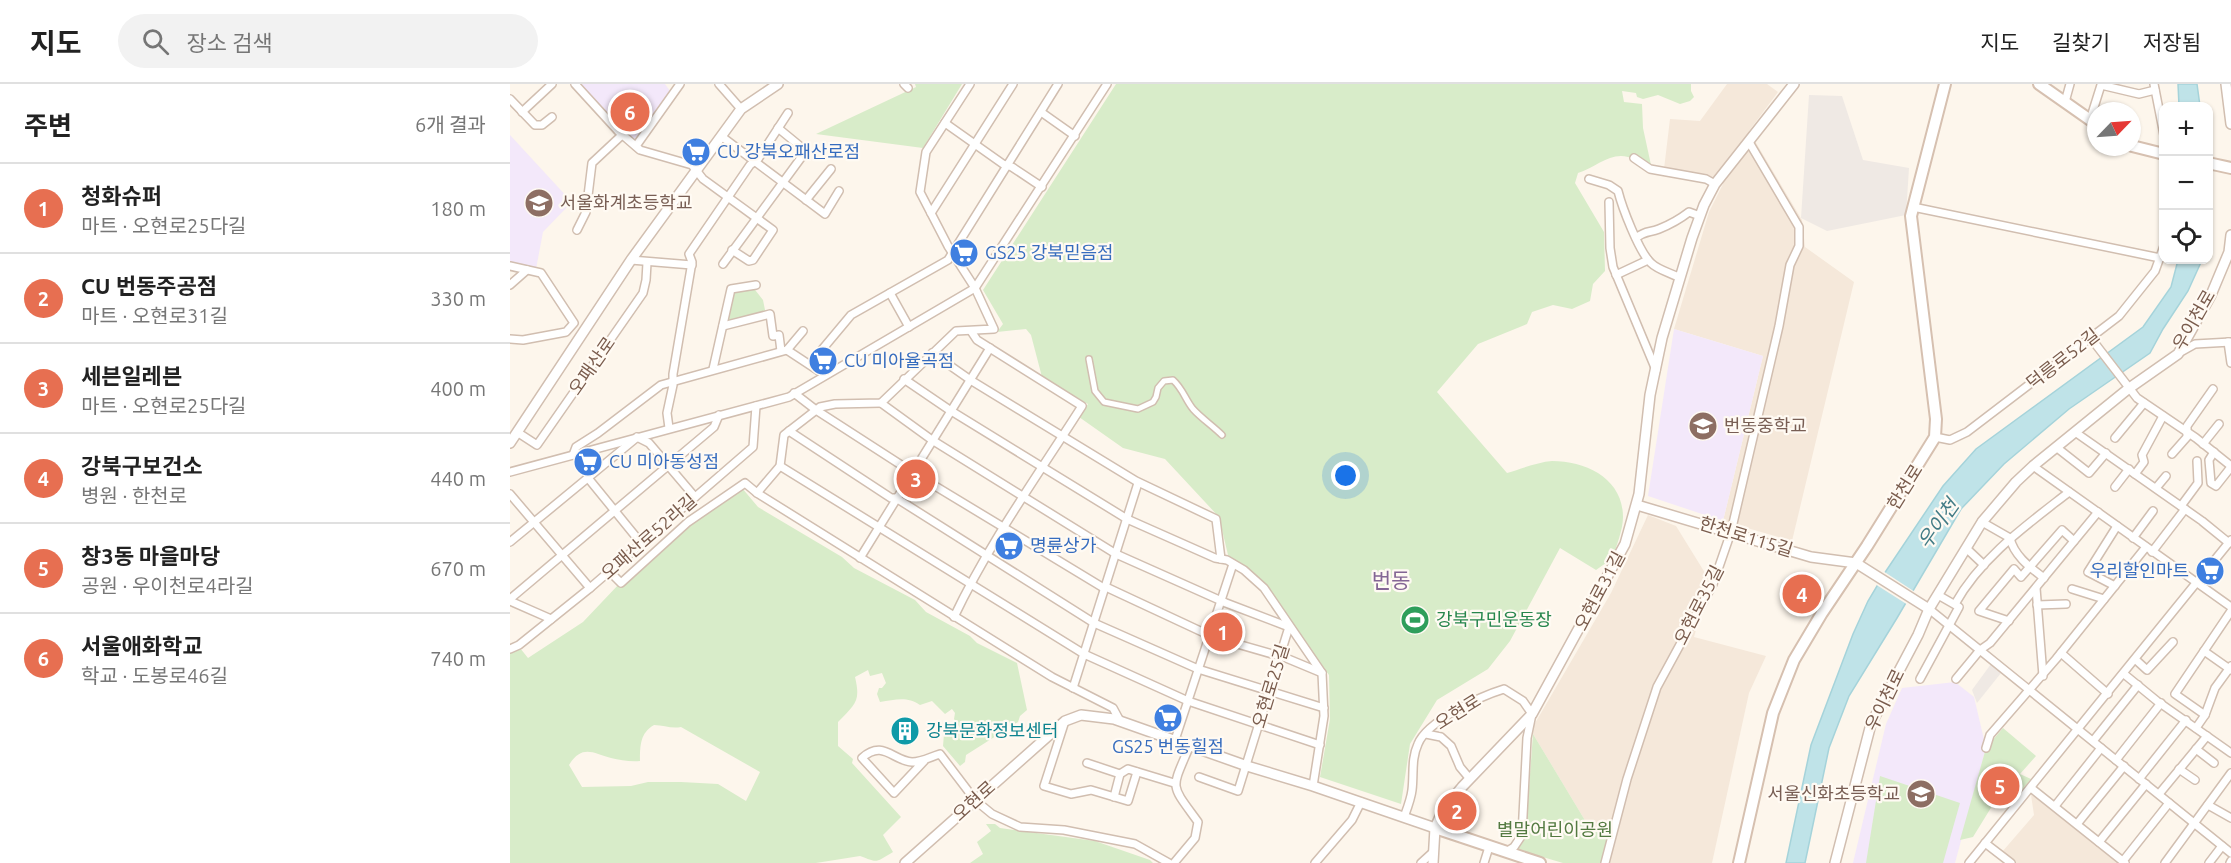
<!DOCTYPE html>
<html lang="ko">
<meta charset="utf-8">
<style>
:root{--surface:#fff;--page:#f2f2f2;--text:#222;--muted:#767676;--line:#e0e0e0;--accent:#e76f51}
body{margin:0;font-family:Ubuntu,"Noto Sans KR",sans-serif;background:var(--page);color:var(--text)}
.controls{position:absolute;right:18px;top:18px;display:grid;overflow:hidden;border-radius:12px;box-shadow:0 2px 4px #0004}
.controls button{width:54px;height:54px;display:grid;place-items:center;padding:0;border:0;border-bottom:2px solid var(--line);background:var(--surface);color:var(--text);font:30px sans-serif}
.compass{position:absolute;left:1577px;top:18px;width:54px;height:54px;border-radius:50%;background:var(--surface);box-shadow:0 2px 4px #0004;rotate:65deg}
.you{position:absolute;left:836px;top:392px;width:21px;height:21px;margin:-15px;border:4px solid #fff;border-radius:50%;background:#1a73e8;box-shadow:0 0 0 9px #1a73e833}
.badge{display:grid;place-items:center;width:39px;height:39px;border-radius:50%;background:var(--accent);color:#fff;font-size:20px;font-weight:700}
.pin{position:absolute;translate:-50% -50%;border:3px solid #fff;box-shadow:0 2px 6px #0006}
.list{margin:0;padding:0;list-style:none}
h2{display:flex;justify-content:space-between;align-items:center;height:78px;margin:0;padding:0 24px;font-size:26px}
h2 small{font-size:20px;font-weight:400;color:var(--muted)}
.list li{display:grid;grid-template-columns:39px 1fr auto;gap:18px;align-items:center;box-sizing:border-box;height:90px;padding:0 24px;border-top:2px solid var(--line)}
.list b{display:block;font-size:22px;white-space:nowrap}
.list p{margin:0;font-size:20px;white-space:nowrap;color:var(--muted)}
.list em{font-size:20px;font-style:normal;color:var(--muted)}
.icon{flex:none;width:33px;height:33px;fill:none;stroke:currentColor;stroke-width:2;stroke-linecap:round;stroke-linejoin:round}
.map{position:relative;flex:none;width:1721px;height:779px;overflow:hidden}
header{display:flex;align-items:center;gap:36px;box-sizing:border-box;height:84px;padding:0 30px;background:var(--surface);border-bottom:2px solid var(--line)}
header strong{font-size:28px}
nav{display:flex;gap:33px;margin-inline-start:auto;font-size:21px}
.search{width:420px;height:54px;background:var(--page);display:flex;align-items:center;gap:15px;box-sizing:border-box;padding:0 21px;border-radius:33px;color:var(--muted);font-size:22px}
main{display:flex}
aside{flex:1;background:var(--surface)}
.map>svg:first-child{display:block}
</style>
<header>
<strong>지도</strong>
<div class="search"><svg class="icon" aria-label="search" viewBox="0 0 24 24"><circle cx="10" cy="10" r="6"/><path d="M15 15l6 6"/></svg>장소 검색</div>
<nav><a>지도</a><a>길찾기</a><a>저장됨</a></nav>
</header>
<main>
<aside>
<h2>주변<small>6개 결과</small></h2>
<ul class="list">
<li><span class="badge">1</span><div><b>청화슈퍼</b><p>마트 · 오현로25다길</p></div><em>180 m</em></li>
<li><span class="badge">2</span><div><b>CU 번동주공점</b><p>마트 · 오현로31길</p></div><em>330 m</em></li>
<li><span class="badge">3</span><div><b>세븐일레븐</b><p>마트 · 오현로25다길</p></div><em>400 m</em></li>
<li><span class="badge">4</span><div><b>강북구보건소</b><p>병원 · 한천로</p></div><em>440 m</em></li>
<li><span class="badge">5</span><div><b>창3동 마을마당</b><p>공원 · 우이천로4라길</p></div><em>670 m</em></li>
<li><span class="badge">6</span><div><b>서울애화학교</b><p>학교 · 도봉로46길</p></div><em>740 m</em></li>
</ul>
</aside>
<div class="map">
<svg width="1721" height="779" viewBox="0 0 1721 779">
<rect width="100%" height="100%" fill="#fdf6ec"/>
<g fill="#f5e8da">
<polygon points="1217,0 1257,0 1268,8 1239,47 1292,136 1295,163 1344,198 1282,457 1213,437 1253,272 1164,245 1199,128 1213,100 1197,90 1154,85 1160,35 1190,37"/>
<polygon points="1138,431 1166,442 1200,497 1184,553 1256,572 1239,609 1202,779 1095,779 1079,743 1023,650 1024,641 1101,509"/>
<polygon points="1521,711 1529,715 1609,779 1506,779 1492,768 1524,731"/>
</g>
<g fill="#efe9e4">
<polygon points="1299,11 1332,12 1353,76 1399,84 1396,131 1317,147 1291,134"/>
<polygon points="1481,580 1491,589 1467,619 1462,606"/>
</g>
<g fill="#f3e8fa">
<polygon points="69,0 155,0 160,7 123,57"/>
<polygon points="0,51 59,115 58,122 33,148 26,185 0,180"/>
<polygon points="1164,245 1253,272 1213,437 1138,412"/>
<polygon points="1445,598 1464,613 1476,664 1445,779 1343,779 1376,640 1392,604"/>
</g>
<g fill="#d8ecc9" fill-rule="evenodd">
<polygon points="405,0 452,0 413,64 306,50 406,3"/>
<path d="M606 0H1181V7L1184 13 1180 17 1170 20 1148 11 1133 15 1127 13 1126 9 1112 7 1114 18 1132 20 1133 44 1141 81C1134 79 1126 75 1118 73 1100 68 1085 84 1068 89L1065 99 1094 148 1095 187 1083 200 1080 217 1062 225 1043 221 1022 228 1017 240 968 260 927 308 997 389C1011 385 1028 378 1042 377 1077 377 1113 395 1113 433 1113 446 1106 462 1103 474L1086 486 1050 464 1000 557 978 585 927 616 900 660 891 720 810 693 820 635 819 591 789 552 757 501 718 471 709 433 655 375 613 364 569 333 578 320 532 293 521 251 516 245 487 248 493 240 473 206Z"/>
<polygon points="242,202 253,216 256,231 213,242 221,206"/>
<path d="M232 404 248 423 332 473 344 484 405 516 416 528 460 552 467 559 507 579 517 626 510 632 508 638 456 671 455 678 450 682 433 662 434 650 444 651 449 648 450 644 444 635 445 629 442 625 435 630 422 617 410 621C397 612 385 616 370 618L367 610 369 604H372L376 599 372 589 360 592 358 586 345 593C351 618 345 620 328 638V662L343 675 342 679 391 733 373 751 383 768C364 779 369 779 350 772L306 779H0V567L10 564 18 574 73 538 110 499 165 450ZM144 641C154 641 161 645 171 643L250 688 236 717 208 700 171 698H138L121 702 72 703 59 681C72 660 83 669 101 674 110 676 120 678 130 677 130 662 130 649 144 641Z"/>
<polygon points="1493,644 1526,672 1510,690 1521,695 1504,715 1496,709 1487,714 1463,753 1450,756 1476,664"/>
<polygon points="1023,650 1079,743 1102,749 1095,779 1053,779 1006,765 1016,745"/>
<polygon points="1370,692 1450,719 1433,779 1356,779"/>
<polygon points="476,740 485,740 490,744 585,757 640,776 643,779 460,779 473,770 467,758 481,747"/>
</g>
<g fill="#bfe3e8" stroke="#a5d3da" stroke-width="1.5">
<polygon points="1668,0 1687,0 1690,22 1669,22"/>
<polygon points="1668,176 1692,176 1678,207 1653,245 1640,269 1559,325 1494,380 1451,425 1387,534 1339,612 1319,664 1295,779 1276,779 1301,661 1343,550 1358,517 1376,487 1433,402 1466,365 1633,243 1661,203"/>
</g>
<polygon fill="#fdf6ec" points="1373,487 1405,508 1398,521 1365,500"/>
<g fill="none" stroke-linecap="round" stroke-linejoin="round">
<g stroke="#d1beb0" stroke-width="8">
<path id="pedestrian" d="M579 275 585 307 594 318 628 325 643 318 646 313 648 304 654 297 663 296C673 305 675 315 683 325 691 334 703 342 712 351"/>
</g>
<g stroke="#d1beb0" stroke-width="10">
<g id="minor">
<polyline points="65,0 108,47 130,66 182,81 193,95 263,146 243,176 239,177 222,166"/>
<polyline points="209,0 231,25"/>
<polyline points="394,0 398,4"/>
<polyline points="1644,0 1654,51"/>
<polyline points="0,15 25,41 32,41 42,33"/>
<polyline points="1555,18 1560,0"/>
<polyline points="12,28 42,0"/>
<polyline points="531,28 565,52"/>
<polyline points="1580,36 1591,1 1629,10 1645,6"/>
<polyline points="435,39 493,80 502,83 532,103"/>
<polyline points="211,52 315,130 329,107"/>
<polyline points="126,62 170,0"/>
<polyline points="1124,74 1140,85 1196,95 1205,100"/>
<path d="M1079 95 1099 101 1108 107C1112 123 1129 168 1141 179 1148 186 1161 189 1170 194"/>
<polyline points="296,116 321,85"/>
<polyline points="1099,118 1100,164 1103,183 1146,286"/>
<polyline points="1403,123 1650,174"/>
<polyline points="421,129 503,0"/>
<polyline points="67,146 76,128 82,79 112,51"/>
<path d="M1126 154C1136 146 1139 149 1149 145 1159 141 1170 135 1179 128L1190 132"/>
<polyline points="121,176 182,181"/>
<polyline points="213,180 296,67 268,44"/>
<polyline points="0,182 31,189 64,239 56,248 13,256 0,255"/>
<polyline points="1106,191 1138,176"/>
<polyline points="0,201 17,186"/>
<polyline points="380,209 399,243"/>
<polyline points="213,242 260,230 263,252 269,251 271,267"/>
<polyline points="1580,253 1627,314 1686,354 1721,382"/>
<polyline points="1718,258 1721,279"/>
<polyline points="277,266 315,291"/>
<polyline points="277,266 293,247"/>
<polyline points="422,269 462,297 626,397 706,435 711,475"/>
<polyline points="1669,269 1685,260 1721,258"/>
<polyline points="300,280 341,231 438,176 548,0"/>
<polyline points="203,285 221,205 246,201"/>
<polyline points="394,295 438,325 617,435 705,474 717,476 734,486 754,504 812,589 814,632 803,702"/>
<polyline points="284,309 306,326 402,388 592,503 598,504 703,553 776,574 812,589"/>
<polyline points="371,319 422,356 606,470 716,519 779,543"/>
<polyline points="159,344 157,329 163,301 163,290 182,178 179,170 240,81 248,75 278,29"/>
<polyline points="279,347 381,414 386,414 584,539 688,585 814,624"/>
<polyline points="7,348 27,361 133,209 136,196 137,179"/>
<polyline points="1565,348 1692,437 1719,459"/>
<polyline points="127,353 139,359 185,413"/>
<polyline points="1425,353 1440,356 1457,348 1609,232 1645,187 1654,162"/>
<polyline points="1605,354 1634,319"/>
<polyline points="1693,360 1709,340"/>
<polyline points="1546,363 1579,389 1596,369"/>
<polyline points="1704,368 1699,376 1701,399 1706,402 1721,383"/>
<polyline points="1662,370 1677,353 1677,342 1703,305"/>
<polyline points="63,371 66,363 88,349 151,301 277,266"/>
<polyline points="270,382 574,570 678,617 810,661"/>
<polyline points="1523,382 1721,523"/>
<polyline points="0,388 279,313 465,204 597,0"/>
<polyline points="1625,390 1634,378 1632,371 1653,332"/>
<polyline points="78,394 131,459"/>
<polyline points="1605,403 1619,385"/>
<polyline points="1646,404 1656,392"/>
<polyline points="247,409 270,382 274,351 310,323 325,320 371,319 446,247 484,245 465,204 438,162 410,108 416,68 460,0"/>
<polyline points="0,410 80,504"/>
<polyline points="1671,422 1688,399 1687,377"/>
<path d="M1472 438 1500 454C1504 472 1521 484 1534 494"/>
<polyline points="1623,454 1643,427"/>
<polyline points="0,458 125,355"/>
<polyline points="1456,464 1474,481"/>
<polyline points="1642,468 1675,425"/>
<polyline points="350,474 480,264"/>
<polyline points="99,487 111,499 178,438 235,399 247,409 542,593 603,624 610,637"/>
<polyline points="1605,502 1578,488 1607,442"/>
<polyline points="1526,504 1533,592"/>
<polyline points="1562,505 1594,515"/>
<polyline points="0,515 204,343 209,331"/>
<polyline points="0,517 41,535"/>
<path d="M1445 520C1471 473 1518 440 1559 408"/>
<polyline points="1527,521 1556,520"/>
<polyline points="1419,525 1721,769"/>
<path d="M444 533C479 459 528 391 572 322L467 256 461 247"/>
<polyline points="1499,537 1469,527 1504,485 1511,493 1552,446 1564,457"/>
<polyline points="0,565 9,561 80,504 243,363 246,322"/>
<polyline points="1694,567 1721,586"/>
<polyline points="1551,569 1598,610"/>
<polyline points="1626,576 1637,586 1663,558"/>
<polyline points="1614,590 1647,617 1721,669"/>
<polyline points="1410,595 1449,523 1428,511"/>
<polyline points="1446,595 1470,566 1480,559 1588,428"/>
<polyline points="563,604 628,399"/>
<polyline points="1695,631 1665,610 1721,527"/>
<polyline points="555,637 534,702 561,710 581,706 618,717 627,688"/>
<polyline points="1686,644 1695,631 1705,604 1721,582"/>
<polyline points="916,650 931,653 941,662 950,683 960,695"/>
<polyline points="665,656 723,480"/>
<polyline points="1583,657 1628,601"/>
<polyline points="1476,664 1480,651 1546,575 1636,463"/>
<polyline points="1686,665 1704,679"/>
<path d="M415 676 384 709 352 674C373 655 383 677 402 678 412 678 420 673 430 670L465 716 482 730 510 743 554 746 625 760 659 779"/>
<polyline points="1606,676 1651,619"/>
<polyline points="577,679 610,690 618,685 664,699"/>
<polyline points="1669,685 1685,696"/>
<polyline points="689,693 728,707 779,543"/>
<polyline points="1629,695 1676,636"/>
<polyline points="1521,704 1615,779"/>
<polyline points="1649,710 1697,652"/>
<polyline points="604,713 610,690"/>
<polyline points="1698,721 1721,734"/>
<polyline points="1545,722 1591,664"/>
<path d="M894 733C897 725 901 715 902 706 904 690 901 675 908 660 917 637 971 612 994 605L1013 617 1022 630 1017 654 1012 751 1004 763 996 768"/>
<polyline points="1567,740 1614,682"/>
<polyline points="1589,758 1636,700"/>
<polyline points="1475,759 1501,779"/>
<polyline points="1613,777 1659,719"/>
<path d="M664 779 685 754 688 738C659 698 661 707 680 661"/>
<polyline points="805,779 842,736 851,718"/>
<polyline points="911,779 922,769"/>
<polyline points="974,779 979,763"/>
<polyline points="1095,779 1117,695 1147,603 1203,500 1221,448 1269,242 1280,181 1289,162 1289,143 1239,58"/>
<polyline points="1459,779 1721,456"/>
<polyline points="1655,779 1721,689"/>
<polyline points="1699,779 1712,762"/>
<polyline points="1720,779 1721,777"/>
</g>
</g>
<g stroke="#d1beb0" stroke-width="12">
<g id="tertiary">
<polyline points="1716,0 1721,40"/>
<polyline points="0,359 121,176 231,25 268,0"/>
<polyline points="1127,421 1301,473 1346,479 1419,525"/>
<polyline points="395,779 555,637 571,631 604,635 737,682 803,702 925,744"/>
<polyline points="923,779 925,744 933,726 952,703 1022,630 1115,460 1129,410 1140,311 1152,254 1182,154 1194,121 1205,100 1284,0"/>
<polyline points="1325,779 1361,640 1408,551 1419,525 1472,438 1506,398 1523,382 1618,305 1668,270 1701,211 1719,168 1721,151"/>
</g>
</g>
<g stroke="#d6c0b0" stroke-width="14">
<g id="secondary">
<polyline points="1529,0 1586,40"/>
<polyline points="1622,62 1654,70"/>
<polyline points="1698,79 1721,84"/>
<polyline points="925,744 1030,779"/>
<polyline points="1229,779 1263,629 1284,576 1312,529 1357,462 1425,353 1426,335 1401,132 1435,0"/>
</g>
</g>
<use href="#pedestrian" stroke="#fff" stroke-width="5"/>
<use href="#minor" stroke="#fff" stroke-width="7"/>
<use href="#tertiary" stroke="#fff" stroke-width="9"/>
<use href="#secondary" stroke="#fff" stroke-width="10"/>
</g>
<defs>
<g id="supermarket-disc" transform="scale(1.5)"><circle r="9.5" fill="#3f7fe0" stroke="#fffaf3"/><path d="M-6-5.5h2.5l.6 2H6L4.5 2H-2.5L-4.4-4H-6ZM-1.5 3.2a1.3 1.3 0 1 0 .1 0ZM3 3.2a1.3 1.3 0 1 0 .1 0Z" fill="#fff"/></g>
<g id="school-disc" transform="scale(1.5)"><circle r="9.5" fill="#8d6e63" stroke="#fffaf3"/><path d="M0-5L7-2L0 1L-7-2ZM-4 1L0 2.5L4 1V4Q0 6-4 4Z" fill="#fff"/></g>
<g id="stadium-disc" transform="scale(1.5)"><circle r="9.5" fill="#2e9e5b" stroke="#fffaf3"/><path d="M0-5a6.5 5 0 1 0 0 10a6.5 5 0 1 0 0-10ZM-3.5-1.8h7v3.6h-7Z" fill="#fff"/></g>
<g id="building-disc" transform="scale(1.5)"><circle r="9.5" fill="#0f9aa8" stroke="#fffaf3"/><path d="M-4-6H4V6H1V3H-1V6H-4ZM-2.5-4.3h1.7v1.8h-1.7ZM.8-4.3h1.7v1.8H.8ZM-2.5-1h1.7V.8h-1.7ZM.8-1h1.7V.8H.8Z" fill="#fff"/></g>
</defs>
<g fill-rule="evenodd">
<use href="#supermarket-disc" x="186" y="68"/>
<use href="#school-disc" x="29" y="119"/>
<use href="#supermarket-disc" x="454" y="169"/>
<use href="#supermarket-disc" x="313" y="277"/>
<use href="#school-disc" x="1193" y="342"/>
<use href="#supermarket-disc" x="78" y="378"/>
<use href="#supermarket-disc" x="499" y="462"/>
<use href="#supermarket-disc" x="1700" y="487"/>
<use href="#stadium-disc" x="905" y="536"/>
<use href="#supermarket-disc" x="658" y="634"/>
<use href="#building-disc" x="395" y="647"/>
<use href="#school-disc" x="1411" y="710"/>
</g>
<g text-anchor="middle" stroke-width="4.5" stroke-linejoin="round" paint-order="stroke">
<g font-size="18" fill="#366cbe" stroke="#fffaf3" text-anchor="start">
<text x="207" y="74">CU 강북오패산로점</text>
<text x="475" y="175">GS25 강북믿음점</text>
<text x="334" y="283">CU 미아율곡점</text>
<text x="99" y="384">CU 미아동성점</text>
<text x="520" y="468">명륜상가</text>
<text x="1679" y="493" text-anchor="end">우리할인마트</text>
<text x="658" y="669" text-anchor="middle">GS25 번동힐점</text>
</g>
<g font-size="18" fill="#785e54" stroke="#fffaf3" text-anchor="start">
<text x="50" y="125">서울화계초등학교</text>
<text x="1214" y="348">번동중학교</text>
<text x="1390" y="716" text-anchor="end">서울신화초등학교</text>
</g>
<g font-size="18" fill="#7a5c4d" stroke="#fffaf3">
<text transform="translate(1684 236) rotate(-60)" y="6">우이천로</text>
<text transform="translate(1553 275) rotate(-38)" y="6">덕릉로52길</text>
<text transform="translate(82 282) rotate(-55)" y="6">오패산로</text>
<text transform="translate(1395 403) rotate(-58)" y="6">한천로</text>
<text transform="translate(139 453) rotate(-41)" y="6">오패산로52라길</text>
<text transform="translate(1236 453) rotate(17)" y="6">한천로115길</text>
<text transform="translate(1090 507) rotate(-62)" y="6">오현로31길</text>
<text transform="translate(1189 521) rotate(-63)" y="6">오현로35길</text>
<text transform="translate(761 602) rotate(-73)" y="6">오현로25길</text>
<text transform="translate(1375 616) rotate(-64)" y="6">우이천로</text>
<text transform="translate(948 628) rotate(-32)" y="6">오현로</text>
<text transform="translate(464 717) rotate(-42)" y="6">오현로</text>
</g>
<g font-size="18" fill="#27864d" stroke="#fffaf3" text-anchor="start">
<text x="926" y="542">강북구민운동장</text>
</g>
<g font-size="18" fill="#0d838f" stroke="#fffaf3" text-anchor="start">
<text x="416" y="653">강북문화정보센터</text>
</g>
<g font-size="18" fill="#537a41" stroke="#fffaf3">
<text x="1045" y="752">별말어린이공원</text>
</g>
<g font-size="20" font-style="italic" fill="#437c86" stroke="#fffaf3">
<text transform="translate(1428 440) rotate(-55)" y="7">우이천</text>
</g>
<g font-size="21" fill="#846695" stroke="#fffaf3">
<text x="881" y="504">번동</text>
</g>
</g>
</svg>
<div class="controls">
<button>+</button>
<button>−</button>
<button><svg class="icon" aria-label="locate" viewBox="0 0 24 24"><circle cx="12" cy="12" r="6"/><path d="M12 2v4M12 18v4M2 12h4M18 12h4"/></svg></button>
</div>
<svg class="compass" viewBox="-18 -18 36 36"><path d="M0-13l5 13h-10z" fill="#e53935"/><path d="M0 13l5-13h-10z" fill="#767676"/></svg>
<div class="you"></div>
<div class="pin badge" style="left:713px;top:548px">1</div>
<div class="pin badge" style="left:947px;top:727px">2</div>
<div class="pin badge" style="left:406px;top:395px">3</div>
<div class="pin badge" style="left:1292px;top:510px">4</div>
<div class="pin badge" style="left:1490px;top:702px">5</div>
<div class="pin badge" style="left:120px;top:28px">6</div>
</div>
</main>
